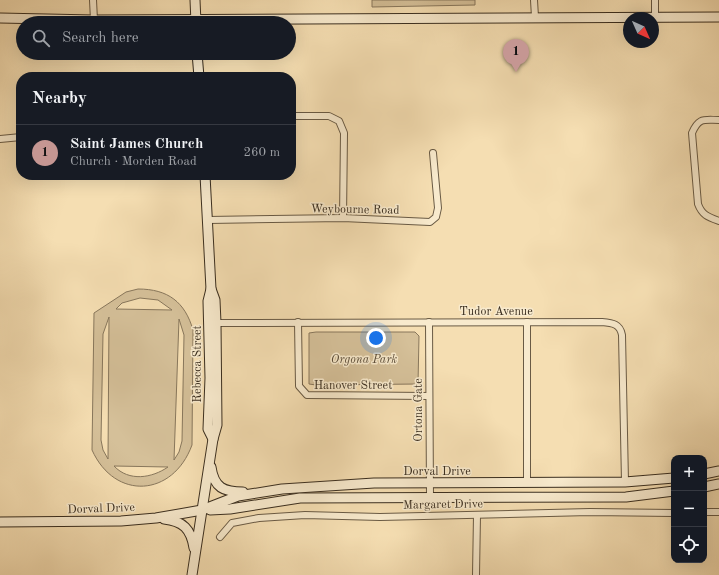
<!DOCTYPE html>
<meta charset="utf-8">
<style>
:root{--surface:#171b24;--page:#20242c;--text:#f1f3f6;--muted:#9ea1a6;--line:#363941;--accent:#c59692}
body{margin:0;font-family:"Old Standard TT",serif;background:var(--page);color:var(--text)}
.controls{position:absolute;right:12px;bottom:12px;display:grid;overflow:hidden;border-radius:8px;box-shadow:0 4px 16px #0002}
.controls button{width:36px;height:36px;display:grid;place-items:center;padding:0;border:0;border-bottom:1px solid var(--line);background:var(--surface);color:var(--text);font:20px sans-serif}
.compass{position:absolute;left:623px;top:12px;width:36px;height:36px;border-radius:50%;background:var(--surface);box-shadow:0 4px 16px #0002;rotate:135deg}
.you{position:absolute;left:376px;top:338px;width:14px;height:14px;margin:-10px;border:3px solid #fff;border-radius:50%;background:#1a73e8;box-shadow:0 0 0 6px #1a73e833}
.badge{display:grid;place-items:center;width:26px;height:26px;border-radius:50%;background:var(--accent);color:#111;font-size:13px;font-weight:700}
.pin{position:absolute;translate:-50% -33px;filter:drop-shadow(0 1px 2px #0008)}
.pin::after{content:'';position:absolute;top:21px;width:14px;height:12px;background:inherit;clip-path:polygon(0 0,100% 0,50% 100%)}
.list{margin:0;padding:0;list-style:none}
h2{display:flex;justify-content:space-between;align-items:center;height:52px;margin:0;padding:0 16px;font-size:17px}
h2 small{font-size:13px;font-weight:400;color:var(--muted)}
.list li{display:grid;grid-template-columns:26px 1fr auto;gap:12px;align-items:center;box-sizing:border-box;height:56px;padding:0 16px;border-top:1px solid var(--line)}
.list b{display:block;font-size:15px;white-space:nowrap}
.list p{margin:0;font-size:13px;white-space:nowrap;color:var(--muted)}
.list em{font-size:13px;font-style:normal;color:var(--muted)}
.icon{flex:none;width:22px;height:22px;fill:none;stroke:currentColor;stroke-width:2;stroke-linecap:round;stroke-linejoin:round}
.map{position:relative;flex:none;width:719px;height:575px;overflow:hidden}
.search{position:absolute;background:var(--surface);box-shadow:0 4px 16px #0002;left:16px;top:16px;width:280px;height:44px;display:flex;align-items:center;gap:10px;box-sizing:border-box;padding:0 14px;border-radius:22px;color:var(--muted);font-size:15px}
.panel{position:absolute;background:var(--surface);box-shadow:0 4px 16px #0002;left:16px;top:72px;width:280px;height:108px;border-radius:16px}
.map>svg:first-child{display:block}
</style>
<div class="map">
<svg width="719" height="575" viewBox="0 0 719 575">
<rect width="100%" height="100%" fill="#f5deb2"/>
<filter id="stains"><feTurbulence type="fractalNoise" baseFrequency=".005" numOctaves="4"/><feColorMatrix values="0 0 0 0 .2 0 0 0 0 .09 0 0 0 0 .02 0 0 0 .5 -.17"/></filter>
<radialGradient id="worn" r=".72"><stop offset=".6" stop-color="#630" stop-opacity="0"/><stop offset="1" stop-color="#630" stop-opacity=".3"/></radialGradient>
<g fill="#d5c099" stroke="#88775c" fill-rule="evenodd">
<polygon points="372,0 475,0 475,5 372,7"/>
<path d="M138 289C168 289 185 302 193 330L192 445C173 497 115 501 92 450L94 313 126 292ZM140 298 158 300 172 310 116 309 122 303ZM109 317 108 459 103 450 101 440 103 334ZM179 319 184 335 182 441 179 452 174 460ZM114 466 168 467C152 478 129 482 114 466Z"/>
<polygon points="316,332 415,332 419,336 418,384 316,385 309,384 309,333"/>
</g>
<g fill="none" stroke-linecap="round" stroke-linejoin="round">
<g stroke="#695a44" stroke-width="8">
<g id="street">
<polyline points="93,0 94,20"/>
<polyline points="534,0 535,17"/>
<polyline points="655,0 655,17"/>
<polyline points="291,116 329,116 339,121 344,133 343,218"/>
<path d="M719 120C704 120 699 117 692 133L698 204C702 215 708 217 719 221"/>
<polyline points="0,139 21,137"/>
<polyline points="208,220 343,218 430,222 436,217 438,208 433,153"/>
<polyline points="298,322 299,386 307,395 429,396"/>
<polyline points="429,322 430,497"/>
<polyline points="527,322 527,483"/>
<path d="M216 323 602 322C613 323 620 324 622 335L625 482"/>
<polyline points="704,512 719,512"/>
<polyline points="220,537 232,523 259,518 305,515 380,517 590,512 674,513"/>
<polyline points="476,575 477,515"/>
</g>
</g>
<g stroke="#3a2e1f" stroke-width="11">
<g id="secondary">
<polyline points="195,0 196,23"/>
<polyline points="0,18 94,20 719,17"/>
<polyline points="197,53 199,77"/>
<polyline points="205,175 211,289 208,301 210,378 208,429 213,439"/>
<path d="M211 467C214 488 224 492 243 492"/>
<polyline points="704,474 719,471"/>
<polyline points="704,487 719,484"/>
<polyline points="210,510 230,509 300,498 626,497 674,491"/>
<path d="M164 519C183 521 191 529 194 548"/>
<polyline points="0,522 121,521 156,518 202,510 238,496 282,489 374,483 625,482 674,478"/>
<polyline points="192,575 213,439 217,425 216,323 215,300 211,289"/>
</g>
</g>
<use href="#street" stroke="#f8eacd" stroke-width="6"/>
<use href="#secondary" stroke="#f8eacd" stroke-width="9"/>
</g>
<g text-anchor="middle" stroke-width="3" stroke-linejoin="round" paint-order="stroke">
<g font-size="12" fill="#3a2e1f" stroke="#f8eacd">
<text transform="translate(355 209) rotate(1)" y="4">Weybourne Road</text>
<text x="496" y="315">Tudor Avenue</text>
<text transform="translate(197 364) rotate(-90)" y="4">Rebecca Street</text>
<text x="353" y="389">Hanover Street</text>
<text transform="translate(418 410) rotate(-90)" y="4">Ortona Gate</text>
<text x="437" y="475">Dorval Drive</text>
<text transform="translate(443 504) rotate(-1)" y="4">Margaret Drive</text>
<text transform="translate(101 508) rotate(-2)" y="4">Dorval Drive</text>
</g>
<g font-size="12" font-style="italic" fill="#594b37" stroke="#f8eacd">
<text x="364" y="363">Orgona Park</text>
</g>
</g>
<rect width="100%" height="100%" filter="url(#stains)"/>
<rect width="100%" height="100%" fill="url(#worn)"/>
</svg>
<div class="controls">
<button>+</button>
<button>−</button>
<button><svg class="icon" aria-label="locate" viewBox="0 0 24 24"><circle cx="12" cy="12" r="6"/><path d="M12 2v4M12 18v4M2 12h4M18 12h4"/></svg></button>
</div>
<svg class="compass" viewBox="-18 -18 36 36"><path d="M0-13l5 13h-10z" fill="#e53935"/><path d="M0 13l5-13h-10z" fill="#9ea1a6"/></svg>
<div class="you"></div>
<div class="pin badge" style="left:516px;top:72px">1</div>
<div class="search"><svg class="icon" aria-label="search" viewBox="0 0 24 24"><circle cx="10" cy="10" r="6"/><path d="M15 15l6 6"/></svg>Search here</div>
<section class="panel">
<h2>Nearby<small></small></h2>
<ul class="list">
<li><span class="badge">1</span><div><b>Saint James Church</b><p>Church · Morden Road</p></div><em>260 m</em></li>
</ul>
</section>
</div>
